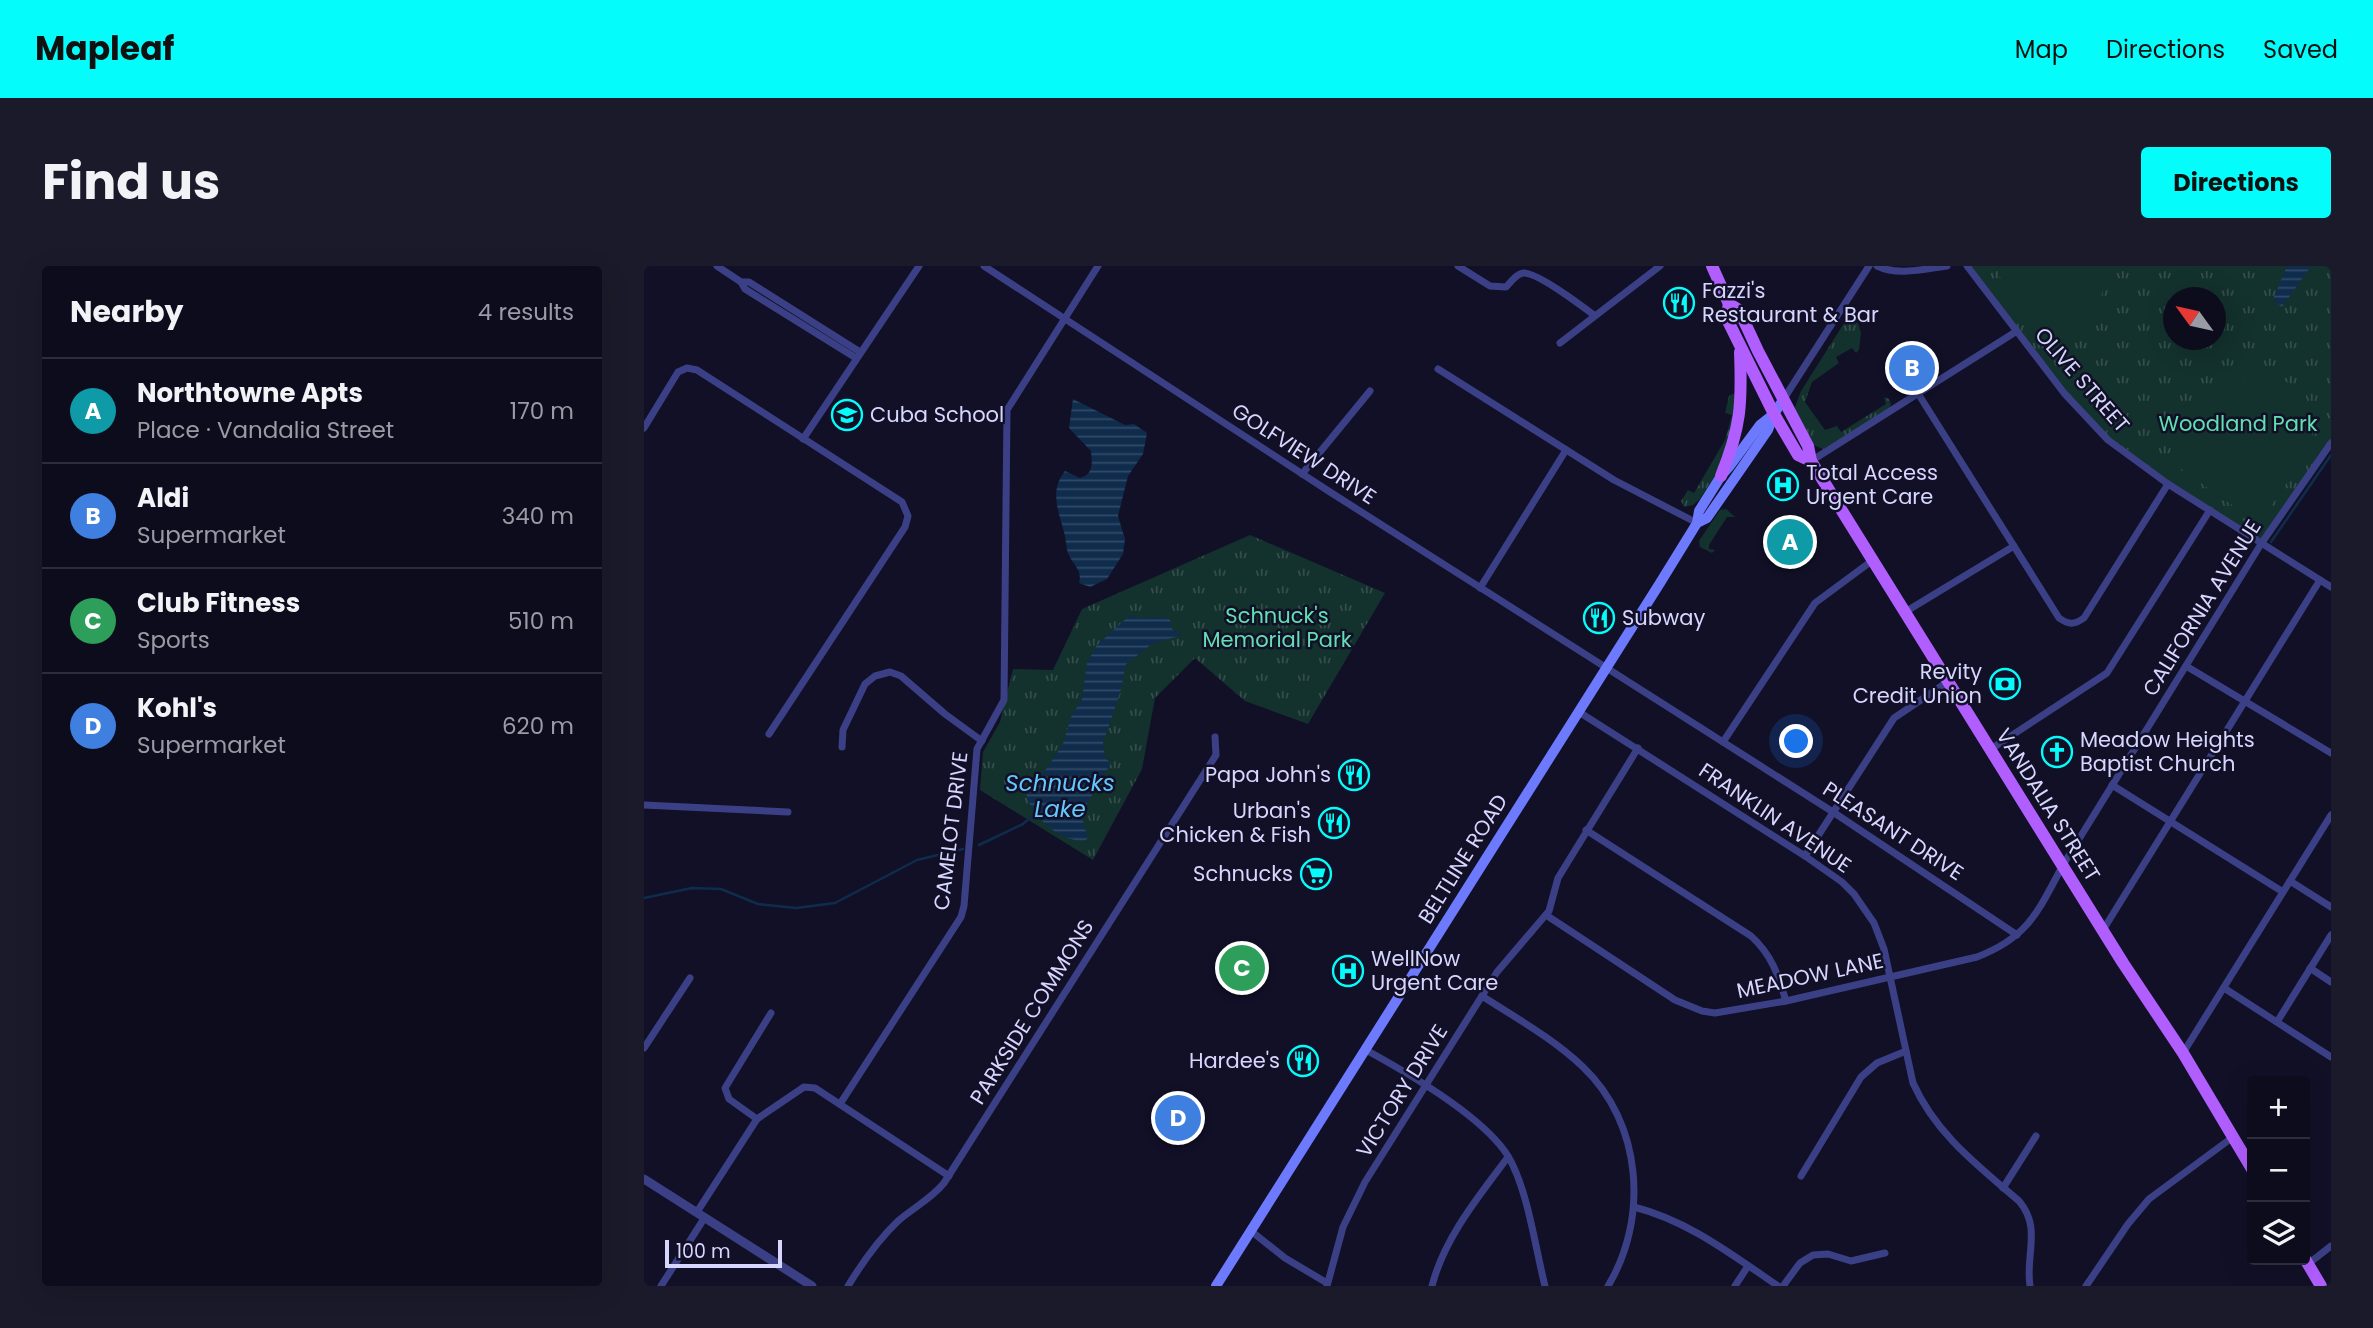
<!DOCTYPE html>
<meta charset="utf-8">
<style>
:root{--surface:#0d0c1d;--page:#1b1a2a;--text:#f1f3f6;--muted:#9a9ba4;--line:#2d2c3b;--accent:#04fdfb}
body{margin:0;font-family:Poppins,sans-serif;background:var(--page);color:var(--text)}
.controls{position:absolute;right:21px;bottom:21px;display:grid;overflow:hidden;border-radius:7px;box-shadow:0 7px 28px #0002}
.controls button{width:63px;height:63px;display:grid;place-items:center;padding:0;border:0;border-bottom:2px solid var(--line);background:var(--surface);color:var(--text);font:35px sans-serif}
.compass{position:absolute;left:1519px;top:21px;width:63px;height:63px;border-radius:50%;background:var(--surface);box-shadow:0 7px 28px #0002;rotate:303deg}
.scale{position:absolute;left:21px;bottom:18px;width:117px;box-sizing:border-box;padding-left:7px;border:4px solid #d6d6ff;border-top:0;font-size:19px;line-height:24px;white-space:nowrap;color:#d6d6ff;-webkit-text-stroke:5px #111027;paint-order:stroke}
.you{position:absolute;left:1153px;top:476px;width:24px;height:24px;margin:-18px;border:5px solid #fff;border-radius:50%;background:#1a73e8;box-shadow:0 0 0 10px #1a73e833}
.badge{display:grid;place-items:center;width:46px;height:46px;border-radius:50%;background:var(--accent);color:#fff;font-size:23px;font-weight:700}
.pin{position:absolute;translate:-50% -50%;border:4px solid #fff;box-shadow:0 2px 7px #0006}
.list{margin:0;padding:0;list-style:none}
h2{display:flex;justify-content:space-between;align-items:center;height:91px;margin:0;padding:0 28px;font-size:30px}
h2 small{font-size:23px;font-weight:400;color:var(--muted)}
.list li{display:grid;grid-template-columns:46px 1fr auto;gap:21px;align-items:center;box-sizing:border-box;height:105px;padding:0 28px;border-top:2px solid var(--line)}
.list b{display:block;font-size:26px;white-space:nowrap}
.list p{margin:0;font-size:23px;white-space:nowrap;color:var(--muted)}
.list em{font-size:23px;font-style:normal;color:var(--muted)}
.icon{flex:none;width:38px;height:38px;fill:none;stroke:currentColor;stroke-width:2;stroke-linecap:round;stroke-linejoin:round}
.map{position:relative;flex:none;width:1687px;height:1020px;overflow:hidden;border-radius:7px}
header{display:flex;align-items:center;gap:42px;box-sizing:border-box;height:98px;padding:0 35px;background:var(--accent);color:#111}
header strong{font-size:33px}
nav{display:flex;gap:38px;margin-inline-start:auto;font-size:24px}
.intro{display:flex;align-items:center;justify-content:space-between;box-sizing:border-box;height:168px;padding:0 42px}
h1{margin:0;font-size:49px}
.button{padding:18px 32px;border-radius:7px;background:var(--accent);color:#111;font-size:24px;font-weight:700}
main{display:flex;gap:42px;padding:0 42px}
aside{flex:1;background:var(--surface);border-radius:7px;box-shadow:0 7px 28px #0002}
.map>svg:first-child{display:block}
</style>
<header>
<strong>Mapleaf</strong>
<nav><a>Map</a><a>Directions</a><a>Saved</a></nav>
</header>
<div class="intro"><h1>Find us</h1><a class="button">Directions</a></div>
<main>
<aside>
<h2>Nearby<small>4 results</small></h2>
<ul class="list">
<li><span class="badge" style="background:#0f9aa8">A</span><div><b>Northtowne Apts</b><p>Place · Vandalia Street</p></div><em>170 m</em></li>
<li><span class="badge" style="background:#3f7fe0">B</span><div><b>Aldi</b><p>Supermarket</p></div><em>340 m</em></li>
<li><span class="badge" style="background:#2e9e5b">C</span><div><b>Club Fitness</b><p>Sports</p></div><em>510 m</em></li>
<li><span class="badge" style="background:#3f7fe0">D</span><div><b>Kohl's</b><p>Supermarket</p></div><em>620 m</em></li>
</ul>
</aside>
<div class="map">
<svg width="1687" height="1020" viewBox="0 0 1687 1020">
<defs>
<pattern id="grass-tufts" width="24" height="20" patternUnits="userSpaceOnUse" patternTransform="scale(1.75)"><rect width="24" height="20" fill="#13312d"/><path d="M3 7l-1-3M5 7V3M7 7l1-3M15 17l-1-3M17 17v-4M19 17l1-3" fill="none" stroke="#354e4c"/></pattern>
<pattern id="water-rules" width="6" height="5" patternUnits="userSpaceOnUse" patternTransform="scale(1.75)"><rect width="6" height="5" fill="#0f2c4c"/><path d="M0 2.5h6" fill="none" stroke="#314a67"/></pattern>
</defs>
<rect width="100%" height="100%" fill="#111027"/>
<g fill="url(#grass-tufts)" fill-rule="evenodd">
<path d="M1323 0H1687V177L1617 278 1481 188 1436 144ZM1530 32H1572V74H1530Z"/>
<polygon points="1202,54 1214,57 1217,67 1215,84 1212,87 1208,82 1192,91 1195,97 1168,116 1161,136 1181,164 1193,160 1197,166 1242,138 1240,131 1245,133 1247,139 1244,144 1179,183 1169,179 1150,144 1157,125"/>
<polygon points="1088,128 1092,129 1093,149 1076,202 1056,233 1049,239 1040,241 1037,235 1044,224 1050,227 1081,174 1088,149 1081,147 1085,130"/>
<polygon points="1082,243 1091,251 1083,251 1065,279 1065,283 1071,284 1068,287 1056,281 1055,275 1076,244"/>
<polygon points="606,269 741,327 664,458 601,435 551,392 511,432 498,503 449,594 336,524 339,486 356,456 369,403 409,404 438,343"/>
</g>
<g fill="#13312d">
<path d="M1358 0H1460C1464 41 1438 66 1413 96L1357 21 1359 18 1355 8Z"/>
<polygon points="1618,100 1658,126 1666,141 1669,178 1615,258 1527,196 1528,160"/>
</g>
<g fill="url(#water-rules)">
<polygon points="1643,0 1667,0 1638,41 1629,33"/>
<path d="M429 133 481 159 490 158 503 167 499 188 484 210 474 250 481 273 479 288 463 313 446 321 435 317C439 304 428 298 424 287 422 282 422 275 421 270 416 248 404 226 421 205L436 212C450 207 448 198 447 185L425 162Z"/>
<path d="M486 349 495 352 522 351 526 354 529 365 537 367 536 370 509 377 482 398 476 427 459 477 461 492 467 497C461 509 441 537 439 549 438 558 442 564 444 572L441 575C417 576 386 551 382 526L403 502 419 478 427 451 438 433 443 397 453 379Z"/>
</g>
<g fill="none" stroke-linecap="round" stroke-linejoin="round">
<g stroke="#0f2c4c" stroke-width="2.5">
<polyline points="1627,276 1687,189"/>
<polyline points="335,579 379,558 393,546"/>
<polyline points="0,632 48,622 77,623 114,638 152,642 191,637 273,594 319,583"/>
</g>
<g stroke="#3b4086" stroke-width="7">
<polyline points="73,0 97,16 105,16 216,86"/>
<polyline points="340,0 686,226 1189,546 1373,669"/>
<path d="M814 0 846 20 862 21C867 16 872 8 879 7 892 5 938 40 950 49"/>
<path d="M1233 0C1254 10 1280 3 1303 0"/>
<polyline points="1323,0 1420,127 1464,174 1524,218 1687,321"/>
<polyline points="97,16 101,23 212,92"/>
<polyline points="916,77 1016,0"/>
<polyline points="794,103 970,214 1053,257"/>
<path d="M1275 129 1415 352C1425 359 1430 359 1440 352L1524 218"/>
<polyline points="1139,134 1225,0"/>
<polyline points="0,162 34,106 43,102 53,104 258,236 264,250 261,261 125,468"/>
<polyline points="159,173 275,0"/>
<polyline points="1167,195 1373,65"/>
<polyline points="658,208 726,125"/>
<polyline points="836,322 922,184"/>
<polyline points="1261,346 1370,280"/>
<polyline points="1542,400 1687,487"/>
<path d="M935 446 1161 590 1198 616 1210 628 1230 657 1240 683 1269 817C1292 868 1333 899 1375 935 1398 962 1381 989 1386 1020"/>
<polyline points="1079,476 1171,337 1229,294"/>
<polyline points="198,481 199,464 221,418 231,410 246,406 257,410 301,448 338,475"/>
<polyline points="1347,483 1463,407 1566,244"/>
<polyline points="1468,519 1639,626"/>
<polyline points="0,539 144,546"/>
<path d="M942 564 1107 670C1128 689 1134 709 1142 735"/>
<polyline points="1161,590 1250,452 1305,415"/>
<polyline points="1646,615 1687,641"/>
<path d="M902 649 1031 734 1058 745 1071 747 1142 735 1333 691C1385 671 1394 645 1419 599L1617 278 1687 177"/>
<polyline points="1459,664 1676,314"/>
<polyline points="1666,702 1687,716"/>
<polyline points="1580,722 1687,791"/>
<path d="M838 730C872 752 910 773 939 801 998 857 1005 952 964 1020"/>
<polyline points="1633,756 1687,669"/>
<polyline points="0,782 46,712"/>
<path d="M722 784C764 807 839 850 864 890 884 924 891 981 901 1020"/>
<polyline points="1539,787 1687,549"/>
<polyline points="196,838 317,651 320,640 333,483 360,434 363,144 454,0"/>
<polyline points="113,853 85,833 81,822 127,747"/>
<polyline points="1157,910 1217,811 1233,797 1262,785"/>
<polyline points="1359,922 1392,870"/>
<path d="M990 941C1045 955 1088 989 1134 1020"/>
<polyline points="53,946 113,853 160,821 171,822 305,910"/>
<polyline points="607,965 641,992 683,1017"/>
<polyline points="1664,998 1687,980"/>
<polyline points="17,1020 61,951"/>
<path d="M204 1020C218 997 234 974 254 955 269 942 287 933 300 917L572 489 571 471"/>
<polyline points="683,1020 699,961 721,916 853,706 905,645 914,612 994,482"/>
<path d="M788 1020C800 972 835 930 864 891"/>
<polyline points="1091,1020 1104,1000"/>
<polyline points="1139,1020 1156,997 1169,989 1184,988 1207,995 1241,987"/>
<polyline points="1442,1020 1484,958 1505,933 1589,871"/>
</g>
<polyline stroke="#3b4086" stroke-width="9" points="0,913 168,1020"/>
<g stroke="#6e7afe" stroke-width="10">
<polyline points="1053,257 1063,252 1124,164 1130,148 1139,134"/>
<polyline points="572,1020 1016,317 1053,257 1055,245 1077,210 1085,201 1116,159 1130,148"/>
</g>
<g stroke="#b15efe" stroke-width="12">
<polyline points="1068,0 1085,38 1095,44 1114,85 1164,180 1167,195 1479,697 1539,787 1608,903"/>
<polyline points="1085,38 1082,51 1130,148 1154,189 1167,195"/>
<path d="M1077 210C1097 161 1098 138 1096 86"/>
<polyline points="1661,993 1677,1020"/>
</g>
</g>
<defs>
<g id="restaurant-ring" transform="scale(1.575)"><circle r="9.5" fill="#111027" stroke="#04fdfb" stroke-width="1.5"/><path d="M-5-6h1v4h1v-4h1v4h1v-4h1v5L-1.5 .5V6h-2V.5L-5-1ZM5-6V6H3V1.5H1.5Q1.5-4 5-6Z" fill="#04fdfb"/></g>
<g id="school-ring" transform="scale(1.575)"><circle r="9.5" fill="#111027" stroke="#04fdfb" stroke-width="1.5"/><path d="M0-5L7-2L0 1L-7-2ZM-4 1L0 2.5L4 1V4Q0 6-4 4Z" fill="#04fdfb"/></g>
<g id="hospital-ring" transform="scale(1.575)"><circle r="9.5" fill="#111027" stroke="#04fdfb" stroke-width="1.5"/><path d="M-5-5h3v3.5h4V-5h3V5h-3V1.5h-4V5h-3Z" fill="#04fdfb"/></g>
<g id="bank-ring" transform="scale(1.575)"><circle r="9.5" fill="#111027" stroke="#04fdfb" stroke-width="1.5"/><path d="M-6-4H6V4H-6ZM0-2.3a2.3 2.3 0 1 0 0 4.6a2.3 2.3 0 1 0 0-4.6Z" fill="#04fdfb"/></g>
<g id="church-ring" transform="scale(1.575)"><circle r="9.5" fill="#111027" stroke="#04fdfb" stroke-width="1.5"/><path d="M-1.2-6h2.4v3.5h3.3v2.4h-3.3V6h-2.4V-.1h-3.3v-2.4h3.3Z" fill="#04fdfb"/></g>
<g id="supermarket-ring" transform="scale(1.575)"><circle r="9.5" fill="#111027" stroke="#04fdfb" stroke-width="1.5"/><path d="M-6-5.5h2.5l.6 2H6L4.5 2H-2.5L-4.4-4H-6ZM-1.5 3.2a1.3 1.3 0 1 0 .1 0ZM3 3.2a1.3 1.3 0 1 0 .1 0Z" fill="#04fdfb"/></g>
</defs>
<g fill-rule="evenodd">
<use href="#restaurant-ring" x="1035" y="37"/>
<use href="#school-ring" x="203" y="149"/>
<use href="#hospital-ring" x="1139" y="219"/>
<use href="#restaurant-ring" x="955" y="352"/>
<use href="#bank-ring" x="1361" y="418"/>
<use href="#church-ring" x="1413" y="486"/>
<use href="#restaurant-ring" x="710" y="509"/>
<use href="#restaurant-ring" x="690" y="557"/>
<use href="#supermarket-ring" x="672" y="608"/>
<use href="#hospital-ring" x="704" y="705"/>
<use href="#restaurant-ring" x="659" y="795"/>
</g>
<g text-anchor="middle" stroke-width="5" stroke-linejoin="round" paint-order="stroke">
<g font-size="21" fill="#d6d6ff" stroke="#111027" text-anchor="start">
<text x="1058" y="32">Fazzi's<tspan x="1058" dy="24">Restaurant &amp; Bar</tspan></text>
<text x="226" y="156">Cuba School</text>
<text x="1162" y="214">Total Access<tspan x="1162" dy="24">Urgent Care</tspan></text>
<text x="978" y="359">Subway</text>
<text x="1338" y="413" text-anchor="end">Revity<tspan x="1338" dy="24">Credit Union</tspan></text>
<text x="1436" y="481">Meadow Heights<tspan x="1436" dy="24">Baptist Church</tspan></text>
<text x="687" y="516" text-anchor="end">Papa John's</text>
<text x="667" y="552" text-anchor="end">Urban's<tspan x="667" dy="24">Chicken &amp; Fish</tspan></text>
<text x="649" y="615" text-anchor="end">Schnucks</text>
<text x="727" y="700">WellNow<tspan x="727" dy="24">Urgent Care</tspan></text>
<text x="636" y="802" text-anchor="end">Hardee's</text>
</g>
<g font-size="21" fill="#d6d6ff" stroke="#111027">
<text transform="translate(1438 114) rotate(49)" y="7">OLIVE STREET</text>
<text transform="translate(660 188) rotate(33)" y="7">GOLFVIEW DRIVE</text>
<text transform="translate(1558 342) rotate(-58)" y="7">CALIFORNIA AVENUE</text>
<text transform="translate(1404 539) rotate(58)" y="7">VANDALIA STREET</text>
<text transform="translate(1131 552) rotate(34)" y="7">FRANKLIN AVENUE</text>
<text transform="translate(307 565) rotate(-83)" y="7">CAMELOT DRIVE</text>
<text transform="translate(1249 565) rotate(33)" y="7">PLEASANT DRIVE</text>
<text transform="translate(819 593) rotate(-58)" y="7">BELTLINE ROAD</text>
<text transform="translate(1166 710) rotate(-12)" y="7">MEADOW LANE</text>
<text transform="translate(388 746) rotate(-58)" y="7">PARKSIDE COMMONS</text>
<text transform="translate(758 825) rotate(-58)" y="7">VICTORY DRIVE</text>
</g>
<g font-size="21" fill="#62dfb2" stroke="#111027">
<text x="1594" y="165">Woodland Park</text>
<text x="633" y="357">Schnuck's<tspan x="633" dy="24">Memorial Park</tspan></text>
</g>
<g font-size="23" font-style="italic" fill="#65c7fe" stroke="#111027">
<text x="416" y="525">Schnucks<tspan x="416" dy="26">Lake</tspan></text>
</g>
</g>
</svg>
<div class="controls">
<button>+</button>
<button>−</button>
<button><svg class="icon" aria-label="layers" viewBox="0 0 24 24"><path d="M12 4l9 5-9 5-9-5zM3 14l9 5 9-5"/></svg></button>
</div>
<svg class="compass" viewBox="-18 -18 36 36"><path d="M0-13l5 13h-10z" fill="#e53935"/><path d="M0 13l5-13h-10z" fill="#9a9ba4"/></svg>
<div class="scale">100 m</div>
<div class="you"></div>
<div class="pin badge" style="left:1146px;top:276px;background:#0f9aa8">A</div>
<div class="pin badge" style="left:1268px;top:102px;background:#3f7fe0">B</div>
<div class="pin badge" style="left:598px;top:702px;background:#2e9e5b">C</div>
<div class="pin badge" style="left:534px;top:852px;background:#3f7fe0">D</div>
</div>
</main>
